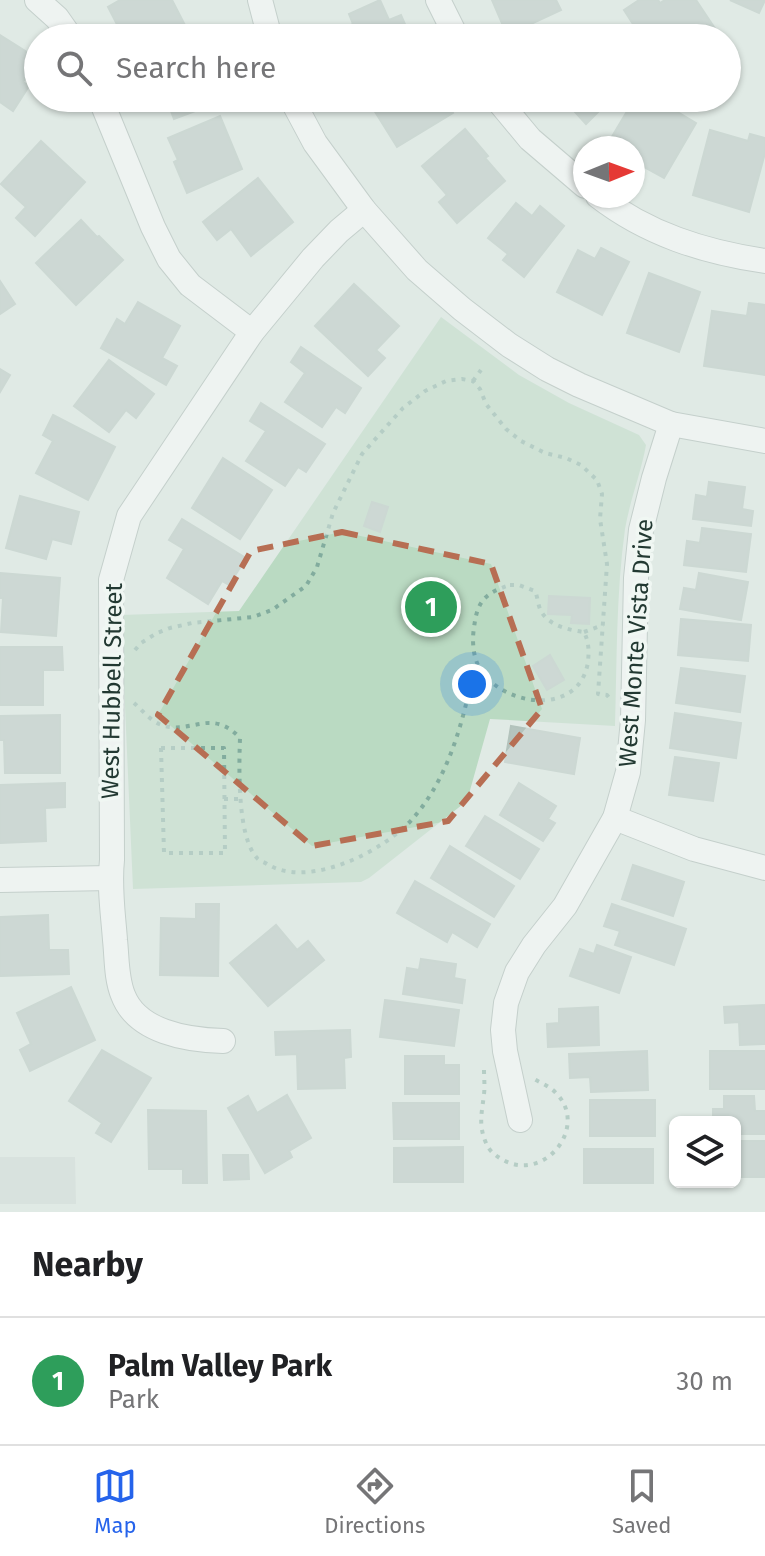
<!DOCTYPE html>
<style>
:root{--surface:#fff;--page:#f6f6f6;--text:#202124;--muted:#757577;--line:#e0e0e0;--accent:#2563eb}
body{margin:0;font-family:"Fira Sans",sans-serif;background:var(--page);color:var(--text)}
.controls{position:absolute;right:24px;bottom:24px;display:grid;overflow:hidden;border-radius:12px;box-shadow:0 2px 6px #0004}
.controls button{width:72px;height:72px;display:grid;place-items:center;padding:0;border:0;border-bottom:2px solid var(--line);background:var(--surface);color:var(--text);font:40px sans-serif}
.compass{position:absolute;left:573px;top:136px;width:72px;height:72px;border-radius:50%;background:var(--surface);box-shadow:0 2px 6px #0004;rotate:89deg}
.you{position:absolute;left:472px;top:684px;width:28px;height:28px;margin:-20px;border:6px solid #fff;border-radius:50%;background:#1a73e8;box-shadow:0 0 0 12px #1a73e833}
.badge{display:grid;place-items:center;width:52px;height:52px;border-radius:50%;background:var(--accent);color:#fff;font-size:26px;font-weight:700}
.pin{position:absolute;translate:-50% -50%;border:4px solid #fff;box-shadow:0 2px 8px #0006}
.list{margin:0;padding:0;list-style:none}
h2{display:flex;justify-content:space-between;align-items:center;height:104px;margin:0;padding:0 32px;font-size:34px}
h2 small{font-size:26px;font-weight:400;color:var(--muted)}
.list li{display:grid;grid-template-columns:52px 1fr auto;gap:24px;align-items:center;box-sizing:border-box;height:128px;padding:0 32px;border-top:2px solid var(--line)}
.list b{display:block;font-size:30px;white-space:nowrap}
.list p{margin:0;font-size:26px;white-space:nowrap;color:var(--muted)}
.list em{font-size:26px;font-style:normal;color:var(--muted)}
.icon{flex:none;width:44px;height:44px;fill:none;stroke:currentColor;stroke-width:2;stroke-linecap:round;stroke-linejoin:round}
.map{position:relative;flex:none;width:765px;height:1212px;overflow:hidden}
.search{position:absolute;background:var(--surface);box-shadow:0 2px 6px #0004;left:24px;right:24px;top:24px;height:88px;display:flex;align-items:center;gap:20px;box-sizing:border-box;padding:0 28px;border-radius:44px;color:var(--muted);font-size:30px}
.sheet{height:232px;background:var(--surface)}
nav{display:flex;justify-content:space-around;align-items:center;box-sizing:border-box;height:112px;border-top:2px solid var(--line);background:var(--surface);font-size:22px;color:var(--muted)}
nav a{display:grid;justify-items:center;gap:4px}
nav .on{color:var(--accent)}
.map>svg:first-child{display:block}
</style>
<div class="map">
<svg width="765" height="1212" viewBox="0 0 765 1212">
<rect width="100%" height="100%" fill="#e0eae5"/>
<polygon fill="#ced9d4" points="0,1157 75,1157 76,1204 0,1204"/>
<path fill="#badac2" d="M441 317 519 375 569 403 639 435 646 445C641 473 630 500 625 529 616 594 617 661 615 726L490 719 467 801 369 878 361 882 133 889 121 615 239 611Z"/>
<g fill="#b5c4be" stroke="#b3c3bc" stroke-width="2">
<polygon points="120,0 172,0 188,31 174,38 124,38 108,7"/>
<polygon points="380,0 389,20 401,15 411,38 346,38 342,29 353,24 349,14"/>
<polygon points="492,0 556,0 561,10 507,35"/>
<polygon points="639,0 658,0 660,3 665,0 696,0 716,30 705,38 642,38 624,10"/>
<polygon points="730,0 765,0 759,13"/>
<polygon points="0,35 38,59 23,82 29,86 13,111 0,102"/>
<polygon points="166,98 215,98 217,103 174,119"/>
<polygon points="388,98 444,98 453,113 397,147 374,110 389,101"/>
<polygon points="557,98 612,98 586,124 566,102 563,105"/>
<polygon points="635,98 654,98 696,123 664,178 633,161 633,148 611,148 607,145"/>
<polygon points="220,116 242,169 187,193 174,162 178,160 168,138"/>
<polygon points="465,129 488,156 485,158 505,181 457,223 439,202 447,195 422,166"/>
<polygon points="710,130 748,141 750,134 765,138 765,153 749,212 693,195"/>
<polygon points="41,141 85,182 35,236 16,218 26,207 1,184"/>
<polygon points="258,178 293,222 251,256 231,229 217,240 203,222"/>
<polygon points="516,203 532,216 540,206 564,226 524,277 503,260 508,254 488,238"/>
<polygon points="81,220 97,237 99,236 123,260 76,305 36,263"/>
<polygon points="601,248 629,262 602,315 557,292 578,250 595,259"/>
<polygon points="649,273 700,292 679,352 627,333"/>
<polygon points="0,281 15,304 0,314"/>
<polygon points="354,284 399,326 376,350 385,358 368,376 315,326"/>
<polygon points="138,302 180,326 162,358 177,366 166,385 101,348 117,319 125,324"/>
<polygon points="749,303 765,305 765,375 704,366 712,311 747,316"/>
<polygon points="301,347 361,388 345,413 336,407 322,427 285,402 305,373 291,362"/>
<polygon points="109,360 154,394 136,418 126,410 109,432 74,406"/>
<polygon points="0,369 10,375 0,392"/>
<polygon points="261,403 325,444 306,472 298,467 285,486 246,461 266,431 250,421"/>
<polygon points="53,415 115,447 88,500 36,473 53,441 43,435"/>
<polygon points="223,458 272,490 240,539 192,508"/>
<polygon points="709,482 745,487 742,509 753,511 751,526 693,519 696,495 707,497"/>
<polygon points="20,496 79,512 71,544 52,539 46,559 6,548"/>
<polygon points="372,502 388,507 380,532 364,526"/>
<polygon points="182,519 246,558 229,585 222,581 208,604 167,578 184,549 169,540"/>
<polygon points="702,528 751,534 746,572 684,565 687,541 700,543"/>
<polygon points="0,573 60,578 56,636 1,632 3,598 0,598"/>
<polygon points="699,573 748,582 741,620 680,609 684,588 696,590"/>
<polygon points="549,596 590,598 589,624 571,623 572,615 548,614"/>
<polygon points="681,619 751,625 748,661 678,655"/>
<polygon points="0,647 62,647 63,670 43,670 43,705 0,705"/>
<polygon points="550,655 564,680 547,690 533,666"/>
<polygon points="681,668 745,676 740,712 676,703"/>
<polygon points="675,713 741,723 736,758 670,748"/>
<polygon points="60,715 60,773 5,773 4,740 0,740 0,716"/>
<polygon points="511,726 580,738 574,774 505,762"/>
<polygon points="675,757 719,763 713,801 669,795"/>
<polygon points="65,783 65,807 45,808 46,841 0,843 0,785"/>
<polygon points="519,783 556,806 548,819 555,823 543,841 500,815"/>
<polygon points="485,816 539,849 520,879 466,846"/>
<polygon points="450,846 514,886 494,917 431,878"/>
<polygon points="633,865 684,882 673,916 622,899"/>
<polygon points="415,881 490,924 477,947 452,932 447,942 397,913"/>
<polygon points="196,904 219,904 218,976 160,975 161,918 196,919"/>
<polygon points="612,904 686,929 674,965 615,945 620,931 604,926"/>
<polygon points="48,915 49,950 68,950 69,974 0,976 0,917"/>
<polygon points="276,925 297,950 308,941 324,960 268,1006 230,963"/>
<polygon points="597,945 631,957 619,993 570,976 580,949 594,954"/>
<polygon points="421,959 456,964 454,978 465,980 462,1003 403,994 407,968 419,970"/>
<polygon points="71,987 95,1040 30,1071 20,1050 31,1044 17,1013"/>
<polygon points="385,1000 459,1010 454,1046 380,1037"/>
<polygon points="765,1005 765,1044 740,1045 739,1022 725,1023 724,1007"/>
<polygon points="598,1007 599,1045 548,1047 547,1024 559,1023 559,1009"/>
<polygon points="350,1030 351,1057 344,1058 345,1088 298,1089 297,1054 276,1055 275,1032"/>
<polygon points="102,1050 151,1078 111,1142 96,1133 102,1123 69,1101"/>
<polygon points="647,1051 648,1090 591,1092 590,1077 570,1078 569,1054"/>
<rect x="710" y="1051" width="55" height="38"/>
<polygon points="405,1056 444,1056 444,1065 459,1065 459,1094 405,1094"/>
<polygon points="287,1095 311,1138 289,1151 292,1157 265,1173 228,1108 248,1096 257,1113"/>
<polygon points="724,1096 754,1096 755,1111 765,1111 765,1134 735,1134 735,1122 713,1122 713,1109 724,1109"/>
<rect x="590" y="1100" width="65" height="36"/>
<polygon points="393,1103 459,1103 459,1139 394,1139"/>
<polygon points="148,1110 206,1111 207,1183 183,1183 183,1169 149,1169"/>
<rect x="735" y="1141" width="30" height="36"/>
<polygon points="463,1147 463,1182 394,1182 394,1148"/>
<rect x="584" y="1149" width="69" height="34"/>
<polygon points="223,1155 248,1155 249,1179 224,1180"/>
</g>
<g fill="none" stroke-linecap="round" stroke-linejoin="round">
<g stroke="#a3b1ac" stroke-width="26">
<g id="minor">
<polyline points="37,0 57,18 71,38"/>
<polyline points="260,0 270,38"/>
<polyline points="438,0 457,38"/>
<polyline points="100,98 153,227 169,259 190,285 252,332"/>
<polyline points="291,98 315,143 364,210 417,270 462,309 509,345 547,369 579,385 671,424 765,441"/>
<polyline points="496,98 530,139 585,186"/>
<path d="M598 196C647 234 704 252 765 261"/>
<polyline points="615,818 694,849 765,868"/>
<polyline points="0,880 110,878"/>
<path d="M223 1041C187 1040 137 1032 123 995 116 978 117 958 115 940 113 913 109 887 112 860L111 580 129 516 252 332 313 258 339 231 364 210"/>
<polyline points="520,1120 505,1051 503,1030 506,1003 517,972 534,945 565,906 615,818 628,772 633,720 636,578 641,530 654,478 671,424"/>
</g>
</g>
<g stroke="#82ac9e" stroke-width="4" stroke-dasharray="4 6" stroke-linecap="butt">
<polyline points="473,381 481,370"/>
<path d="M510 585H519L535 591C538 598 538 606 541 611 549 626 569 630 584 632 589 642 589 651 588 662 579 719 498 706 478 665 473 655 472 639 474 628 477 601 485 593 510 585Z"/>
<polyline points="584,632 603,625"/>
<polyline points="135,650 141,643 157,633 170,628 192,623 253,617 272,610 306,586 317,567 333,513 362,454 403,408 425,391 446,381 462,379 473,381 480,389 486,404 506,429 521,441 545,453 566,458 581,465 597,480 602,494 600,519 607,564 598,694 607,695 611,700"/>
<path d="M134 703C142 710 150 720 159 724 190 737 210 706 240 738 239 766 237 837 257 858 259 861 264 862 267 864 309 890 387 850 415 816 450 774 463 721 474 669L478 665"/>
<polygon points="161,748 224,748 225,853 164,853"/>
<polyline points="224,799 241,799"/>
<path d="M484 1070C484 1078 485 1086 484 1094 482 1113 478 1124 486 1143 489 1151 496 1156 503 1160 546 1183 590 1125 555 1092 549 1086 541 1083 534 1079"/>
</g>
<use href="#minor" stroke="#fff" stroke-width="24"/>
</g>
<path d="M0 0H765V1212H0ZM342 532 491 564 542 709 448 821 312 846 158 715 251 551Z" fill="#e0eae5" fill-opacity=".55" fill-rule="evenodd"/>
<path fill="none" stroke="#b76e53" stroke-width="6" stroke-dasharray="16 10" stroke-linejoin="round" d="M342 532 491 564 542 709 448 821 312 846 158 715 251 551Z"/>
<g text-anchor="middle" stroke-width="7" stroke-linejoin="round" paint-order="stroke">
<g font-size="24" fill="#223932" stroke="#f0f7f3">
<text transform="translate(636 643) rotate(-86)" y="8">West Monte Vista Drive</text>
<text transform="translate(112 691) rotate(-89)" y="8">West Hubbell Street</text>
</g>
</g>
</svg>
<div class="controls">
<button><svg class="icon" aria-label="layers" viewBox="0 0 24 24"><path d="M12 4l9 5-9 5-9-5zM3 14l9 5 9-5"/></svg></button>
</div>
<svg class="compass" viewBox="-18 -18 36 36"><path d="M0-13l5 13h-10z" fill="#e53935"/><path d="M0 13l5-13h-10z" fill="#757577"/></svg>
<div class="you"></div>
<div class="pin badge" style="left:431px;top:607px;background:#2e9e5b">1</div>
<div class="search"><svg class="icon" aria-label="search" viewBox="0 0 24 24"><circle cx="10" cy="10" r="6"/><path d="M15 15l6 6"/></svg>Search here</div>
</div>
<section class="sheet">
<h2>Nearby<small></small></h2>
<ul class="list">
<li><span class="badge" style="background:#2e9e5b">1</span><div><b>Palm Valley Park</b><p>Park</p></div><em>30 m</em></li>
</ul>
</section>
<nav>
<a class="on"><svg class="icon" aria-label="map" viewBox="0 0 24 24"><path d="M3 6l6-2 6 2 6-2v14l-6 2-6-2-6 2zM9 4v14M15 6v14"/></svg>Map</a>
<a><svg class="icon" aria-label="directions" viewBox="0 0 24 24"><path d="M12 3l9 9-9 9-9-9zM9 14v-3h6M13 9l2 2-2 2"/></svg>Directions</a>
<a><svg class="icon" aria-label="saved" viewBox="0 0 24 24"><path d="M7 4h10v16l-5-4-5 4z"/></svg>Saved</a>
</nav>
